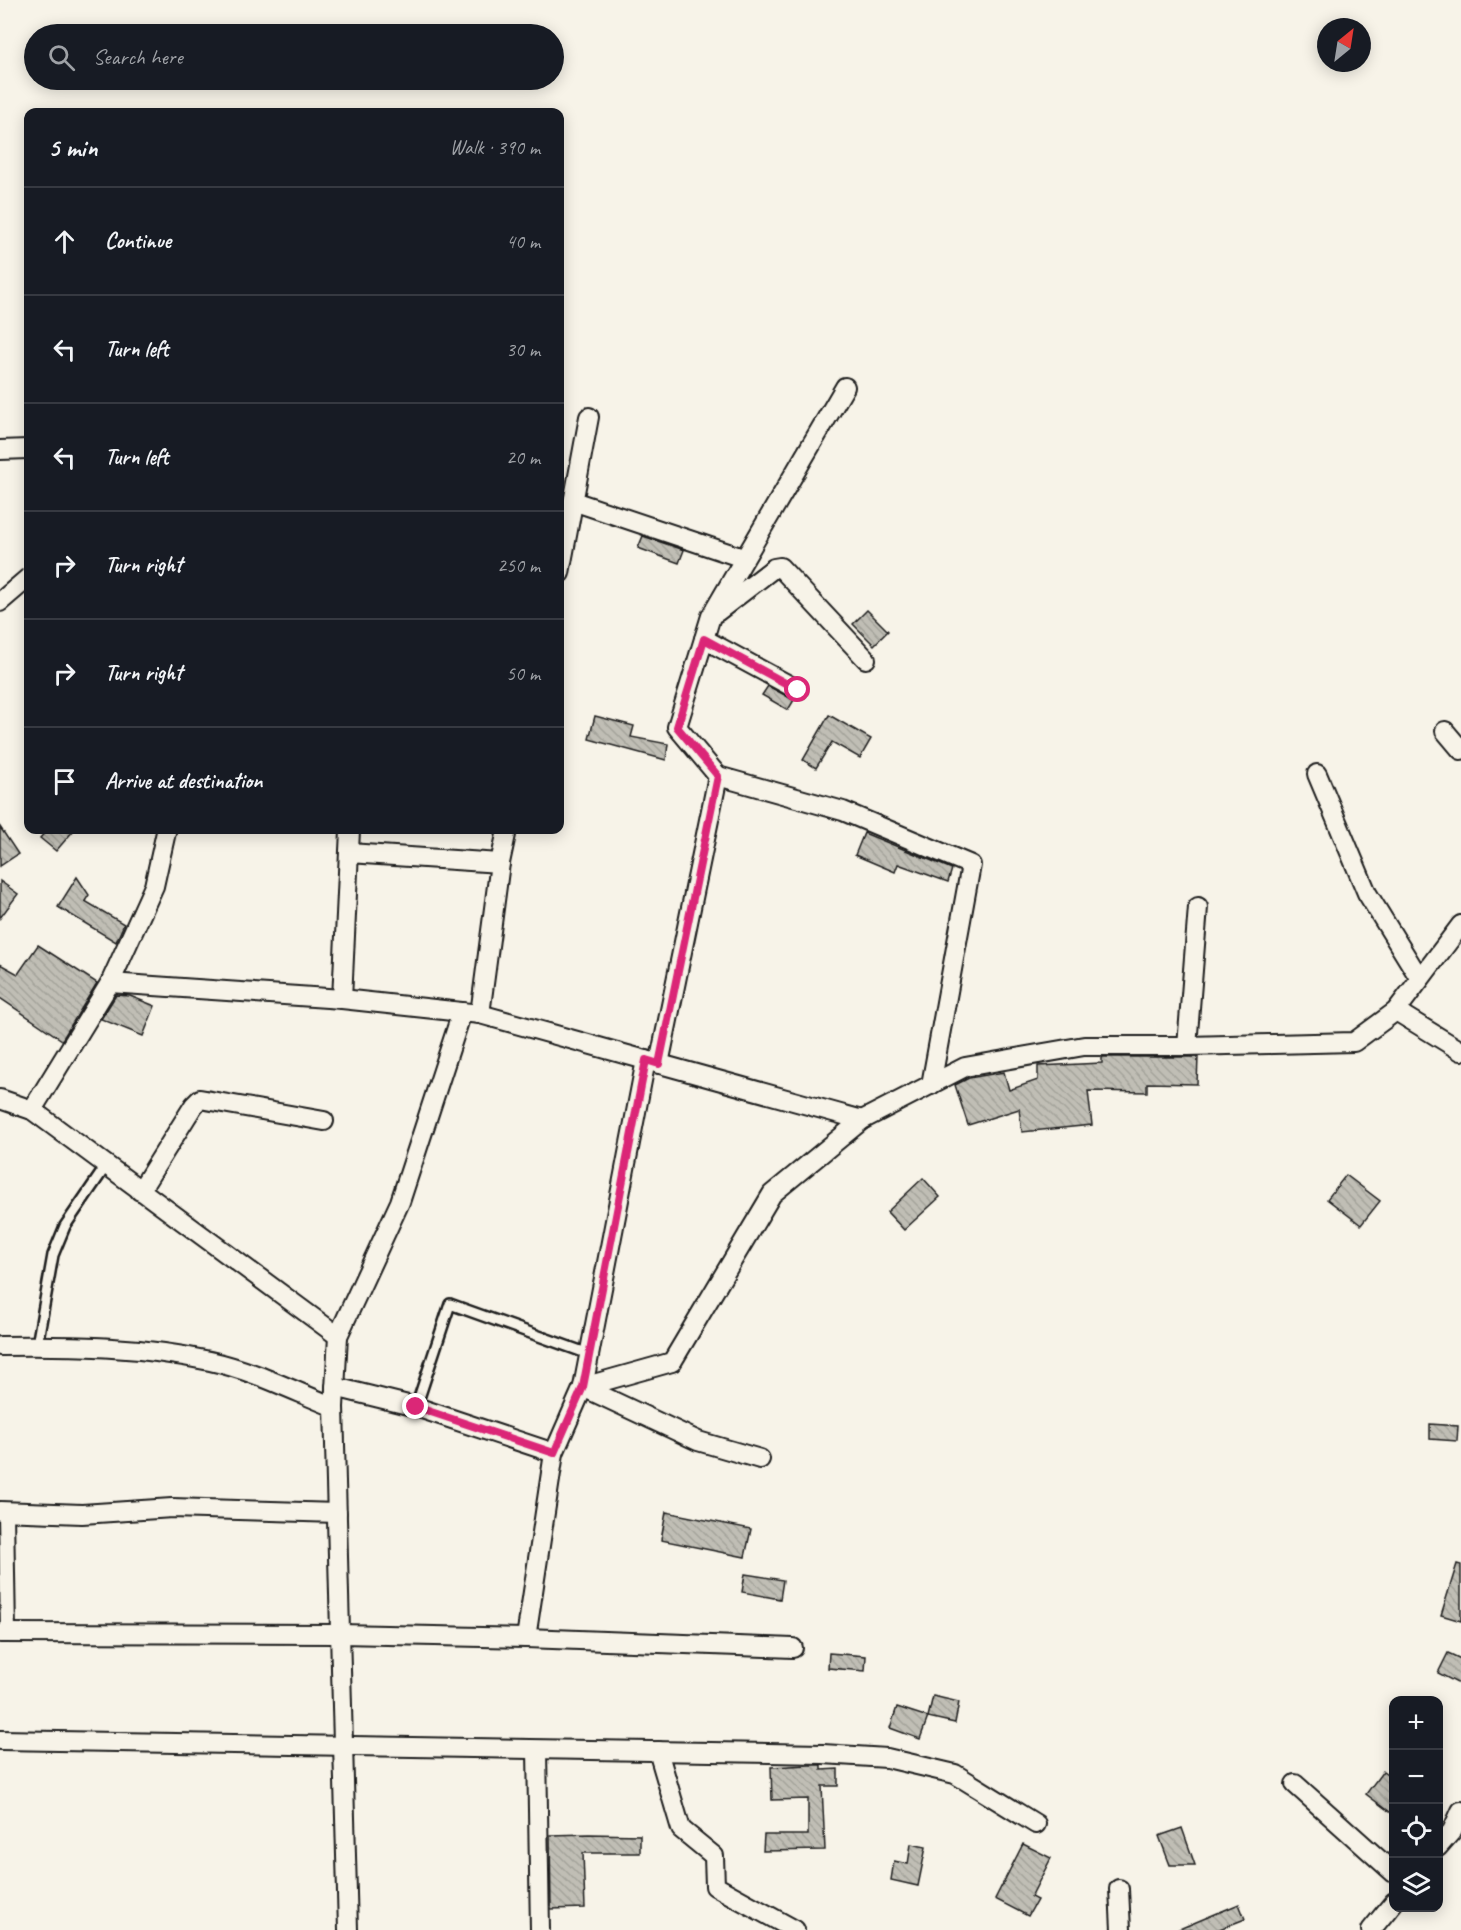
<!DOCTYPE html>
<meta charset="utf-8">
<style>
:root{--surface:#171b24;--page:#242831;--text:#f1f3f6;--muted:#9ea1a6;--line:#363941}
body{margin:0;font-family:Caveat,sans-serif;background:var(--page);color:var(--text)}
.controls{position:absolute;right:18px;bottom:18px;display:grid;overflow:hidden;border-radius:12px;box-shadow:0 3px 15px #0003}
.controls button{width:54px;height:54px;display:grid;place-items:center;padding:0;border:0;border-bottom:2px solid var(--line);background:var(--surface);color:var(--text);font:30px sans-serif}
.compass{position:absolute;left:1317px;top:18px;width:54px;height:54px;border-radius:50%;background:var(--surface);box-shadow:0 3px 15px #0003;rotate:30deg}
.stop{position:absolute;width:18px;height:18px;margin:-14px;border:4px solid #db2777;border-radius:50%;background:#fff}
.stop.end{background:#db2777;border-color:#fff;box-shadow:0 2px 6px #0008}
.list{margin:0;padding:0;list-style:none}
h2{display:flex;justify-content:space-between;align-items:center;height:78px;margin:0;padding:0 24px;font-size:26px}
h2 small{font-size:20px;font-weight:400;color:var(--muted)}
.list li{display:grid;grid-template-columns:39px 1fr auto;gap:18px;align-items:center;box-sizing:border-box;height:108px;padding:0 24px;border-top:2px solid var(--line)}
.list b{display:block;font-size:22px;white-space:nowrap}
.list em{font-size:20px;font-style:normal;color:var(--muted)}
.icon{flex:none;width:33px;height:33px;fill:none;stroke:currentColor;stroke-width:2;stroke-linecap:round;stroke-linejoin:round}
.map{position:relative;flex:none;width:1461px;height:1930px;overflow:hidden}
.search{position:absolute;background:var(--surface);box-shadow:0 3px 15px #0003;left:24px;top:24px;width:540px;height:66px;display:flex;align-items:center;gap:15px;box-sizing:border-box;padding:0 21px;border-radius:33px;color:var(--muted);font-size:22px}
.panel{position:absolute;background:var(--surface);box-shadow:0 3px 15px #0003;left:24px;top:108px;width:540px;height:726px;border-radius:12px}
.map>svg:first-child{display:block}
</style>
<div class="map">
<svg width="1461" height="1930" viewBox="0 0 1461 1930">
<defs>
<pattern id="building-back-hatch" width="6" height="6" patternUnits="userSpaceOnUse" patternTransform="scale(1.5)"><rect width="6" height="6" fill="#c0beb5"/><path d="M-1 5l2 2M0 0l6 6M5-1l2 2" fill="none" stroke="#a4a39b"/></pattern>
</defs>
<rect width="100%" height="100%" fill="#f7f3e8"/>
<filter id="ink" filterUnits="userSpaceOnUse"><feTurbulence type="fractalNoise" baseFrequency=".0167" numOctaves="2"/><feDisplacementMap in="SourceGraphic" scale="12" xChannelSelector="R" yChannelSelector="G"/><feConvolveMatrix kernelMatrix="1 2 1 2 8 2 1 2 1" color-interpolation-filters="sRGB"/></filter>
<g filter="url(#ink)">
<g fill="url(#building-back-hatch)" stroke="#1c1c1c" stroke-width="1.5">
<polygon points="643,536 684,550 679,563 638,548"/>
<polygon points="867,610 888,631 874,645 853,624"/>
<polygon points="768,686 794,700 788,710 762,695"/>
<polygon points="829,715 871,739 860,758 832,742 816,768 803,760"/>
<polygon points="595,716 634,726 631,737 668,744 666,760 589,739"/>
<polygon points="0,827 18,854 0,866"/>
<polygon points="47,830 74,830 56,851 40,838"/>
<polygon points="864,833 952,869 948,882 898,864 895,872 855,855"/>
<polygon points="77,877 89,895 85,901 124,924 116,942 58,907"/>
<polygon points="0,881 18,894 0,918"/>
<polygon points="38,945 97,983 62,1040 0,998 0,964 18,974"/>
<polygon points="116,995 130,996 155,1006 143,1036 101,1019"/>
<polygon points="1102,1057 1198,1057 1197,1084 1147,1083 1147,1092 1088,1091 1092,1125 1022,1132 1019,1109 968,1125 955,1085 969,1078 1004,1072 1009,1090 1038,1080 1038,1066 1102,1063"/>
<polygon points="1346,1175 1380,1201 1361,1225 1327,1199"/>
<polygon points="923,1178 940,1197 904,1230 887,1212"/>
<polygon points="1430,1424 1458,1426 1457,1441 1430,1439"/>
<polygon points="666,1512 751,1529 745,1557 661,1540"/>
<polygon points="1457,1564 1461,1565 1461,1621 1441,1615"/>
<polygon points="745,1574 783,1580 780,1599 742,1592"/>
<polygon points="829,1653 866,1656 865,1671 828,1668"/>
<polygon points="1448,1653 1461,1659 1461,1685 1438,1673"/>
<polygon points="933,1696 959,1702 955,1723 928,1717"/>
<polygon points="897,1707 928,1717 920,1739 890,1728"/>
<polygon points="809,1765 821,1765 821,1770 838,1769 838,1786 822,1786 825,1850 763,1851 764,1835 808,1835 808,1799 772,1800 771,1767"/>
<polygon points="1383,1771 1394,1779 1394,1815 1366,1794"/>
<polygon points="1182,1828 1195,1865 1170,1865 1159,1836"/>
<polygon points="589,1834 640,1835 640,1853 583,1853 585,1908 551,1909 550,1835"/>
<polygon points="911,1844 926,1847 918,1886 891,1880 894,1861 908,1864"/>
<polygon points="1023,1844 1051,1858 1031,1897 1037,1900 1028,1916 995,1899"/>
<polygon points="1239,1904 1245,1919 1217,1930 1177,1930"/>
</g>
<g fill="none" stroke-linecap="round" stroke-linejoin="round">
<g stroke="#1c1c1c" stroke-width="14">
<g id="service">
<polyline points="37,1345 53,1255 65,1226 106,1166"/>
<polyline points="416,1407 450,1304 589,1354"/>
</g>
</g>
<g stroke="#1c1c1c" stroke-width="18">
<polyline id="pedestrian" points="6,1512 8,1633"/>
</g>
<g stroke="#1c1c1c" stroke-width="22">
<g id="minor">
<polyline points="0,450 28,449"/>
<polyline points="573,501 743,558"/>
<polyline points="560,573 589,417"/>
<polyline points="0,602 28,578"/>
<polyline points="717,612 774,568 780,567 866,659"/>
<polyline points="704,639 798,690"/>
<polyline points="1445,731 1461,750"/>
<polyline points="1317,774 1367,893 1420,979"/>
<polyline points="718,776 843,811 971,865 931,1085"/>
<polyline points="349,853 500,863"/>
<polyline points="110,983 342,999 480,1014 862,1120"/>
<polyline points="342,999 350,830"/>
<polyline points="1396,1011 1461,1051"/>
<polyline points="480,1014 500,863 507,830"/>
<polyline points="1187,1046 1198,907"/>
<polyline points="646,1060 583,1387 698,1441 760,1459"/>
<polyline points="659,1064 718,776 677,727 711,616 845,387"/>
<polyline points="0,1099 32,1110 338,1336"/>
<polyline points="32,1110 110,983 154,886 166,832"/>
<polyline points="140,1191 194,1105 200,1099 324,1121"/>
<path d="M0 1346C70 1345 141 1346 210 1361 252 1370 294 1391 334 1407"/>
<polyline points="335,1387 416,1407 554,1453"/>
<polyline points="0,1511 82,1514 172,1508 337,1513"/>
<polyline points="0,1633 340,1634 526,1638 793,1648"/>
<polyline points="526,1638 554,1453 583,1387 672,1362 772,1194 862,1120 965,1067 1084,1046 1187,1046 1354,1042 1396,1011 1461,925"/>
<polyline points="0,1740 823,1754 887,1758 955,1774 1036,1824"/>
<polyline points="537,1750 540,1930"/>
<polyline points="658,1751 681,1829 714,1856 715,1886 795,1930"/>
<polyline points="1295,1784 1394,1873"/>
<polyline points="1438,1847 1452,1831 1461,1811"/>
<polyline points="1119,1889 1121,1930"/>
<polyline points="348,1930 334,1407 338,1336 400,1202 462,1012"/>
<polyline points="1371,1930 1394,1902"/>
</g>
</g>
<use href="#service" stroke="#f7f3e8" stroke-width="9"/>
<use href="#pedestrian" stroke="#f7f3e8" stroke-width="14"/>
<use href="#minor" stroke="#f7f3e8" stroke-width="18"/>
</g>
</g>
<g fill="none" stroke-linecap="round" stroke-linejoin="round" filter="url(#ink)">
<polyline stroke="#db2777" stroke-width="8" points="416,1407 554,1453 583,1387 646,1060 659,1064 718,776 677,727 704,639 798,690"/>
</g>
</svg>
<div class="controls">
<button>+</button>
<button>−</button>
<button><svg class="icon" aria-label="locate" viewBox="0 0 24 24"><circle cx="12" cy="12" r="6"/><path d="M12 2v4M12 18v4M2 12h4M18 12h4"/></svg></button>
<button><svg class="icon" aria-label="layers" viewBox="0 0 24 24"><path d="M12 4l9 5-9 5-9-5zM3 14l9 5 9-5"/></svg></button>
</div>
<svg class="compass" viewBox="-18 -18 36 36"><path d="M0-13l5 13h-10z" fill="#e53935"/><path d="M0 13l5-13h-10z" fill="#9ea1a6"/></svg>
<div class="stop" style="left:798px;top:690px"></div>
<div class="stop end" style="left:416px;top:1407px"></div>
<div class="search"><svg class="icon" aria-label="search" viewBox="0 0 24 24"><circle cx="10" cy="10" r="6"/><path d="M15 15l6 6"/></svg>Search here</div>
<section class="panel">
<h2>5 min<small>Walk · 390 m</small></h2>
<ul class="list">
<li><svg class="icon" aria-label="ahead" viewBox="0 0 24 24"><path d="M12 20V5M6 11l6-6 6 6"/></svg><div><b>Continue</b></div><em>40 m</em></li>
<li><svg class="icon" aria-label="left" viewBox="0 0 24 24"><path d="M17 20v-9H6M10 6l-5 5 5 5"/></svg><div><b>Turn left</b></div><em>30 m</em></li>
<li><svg class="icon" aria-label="left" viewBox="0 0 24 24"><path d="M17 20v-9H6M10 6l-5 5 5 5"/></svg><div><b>Turn left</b></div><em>20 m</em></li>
<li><svg class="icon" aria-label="right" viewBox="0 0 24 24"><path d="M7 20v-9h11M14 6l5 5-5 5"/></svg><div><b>Turn right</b></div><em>250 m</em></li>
<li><svg class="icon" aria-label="right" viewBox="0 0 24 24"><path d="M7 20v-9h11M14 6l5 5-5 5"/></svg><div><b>Turn right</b></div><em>50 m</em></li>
<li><svg class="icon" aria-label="arrive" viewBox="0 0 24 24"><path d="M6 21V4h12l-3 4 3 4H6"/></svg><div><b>Arrive at destination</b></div></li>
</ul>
</section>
</div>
